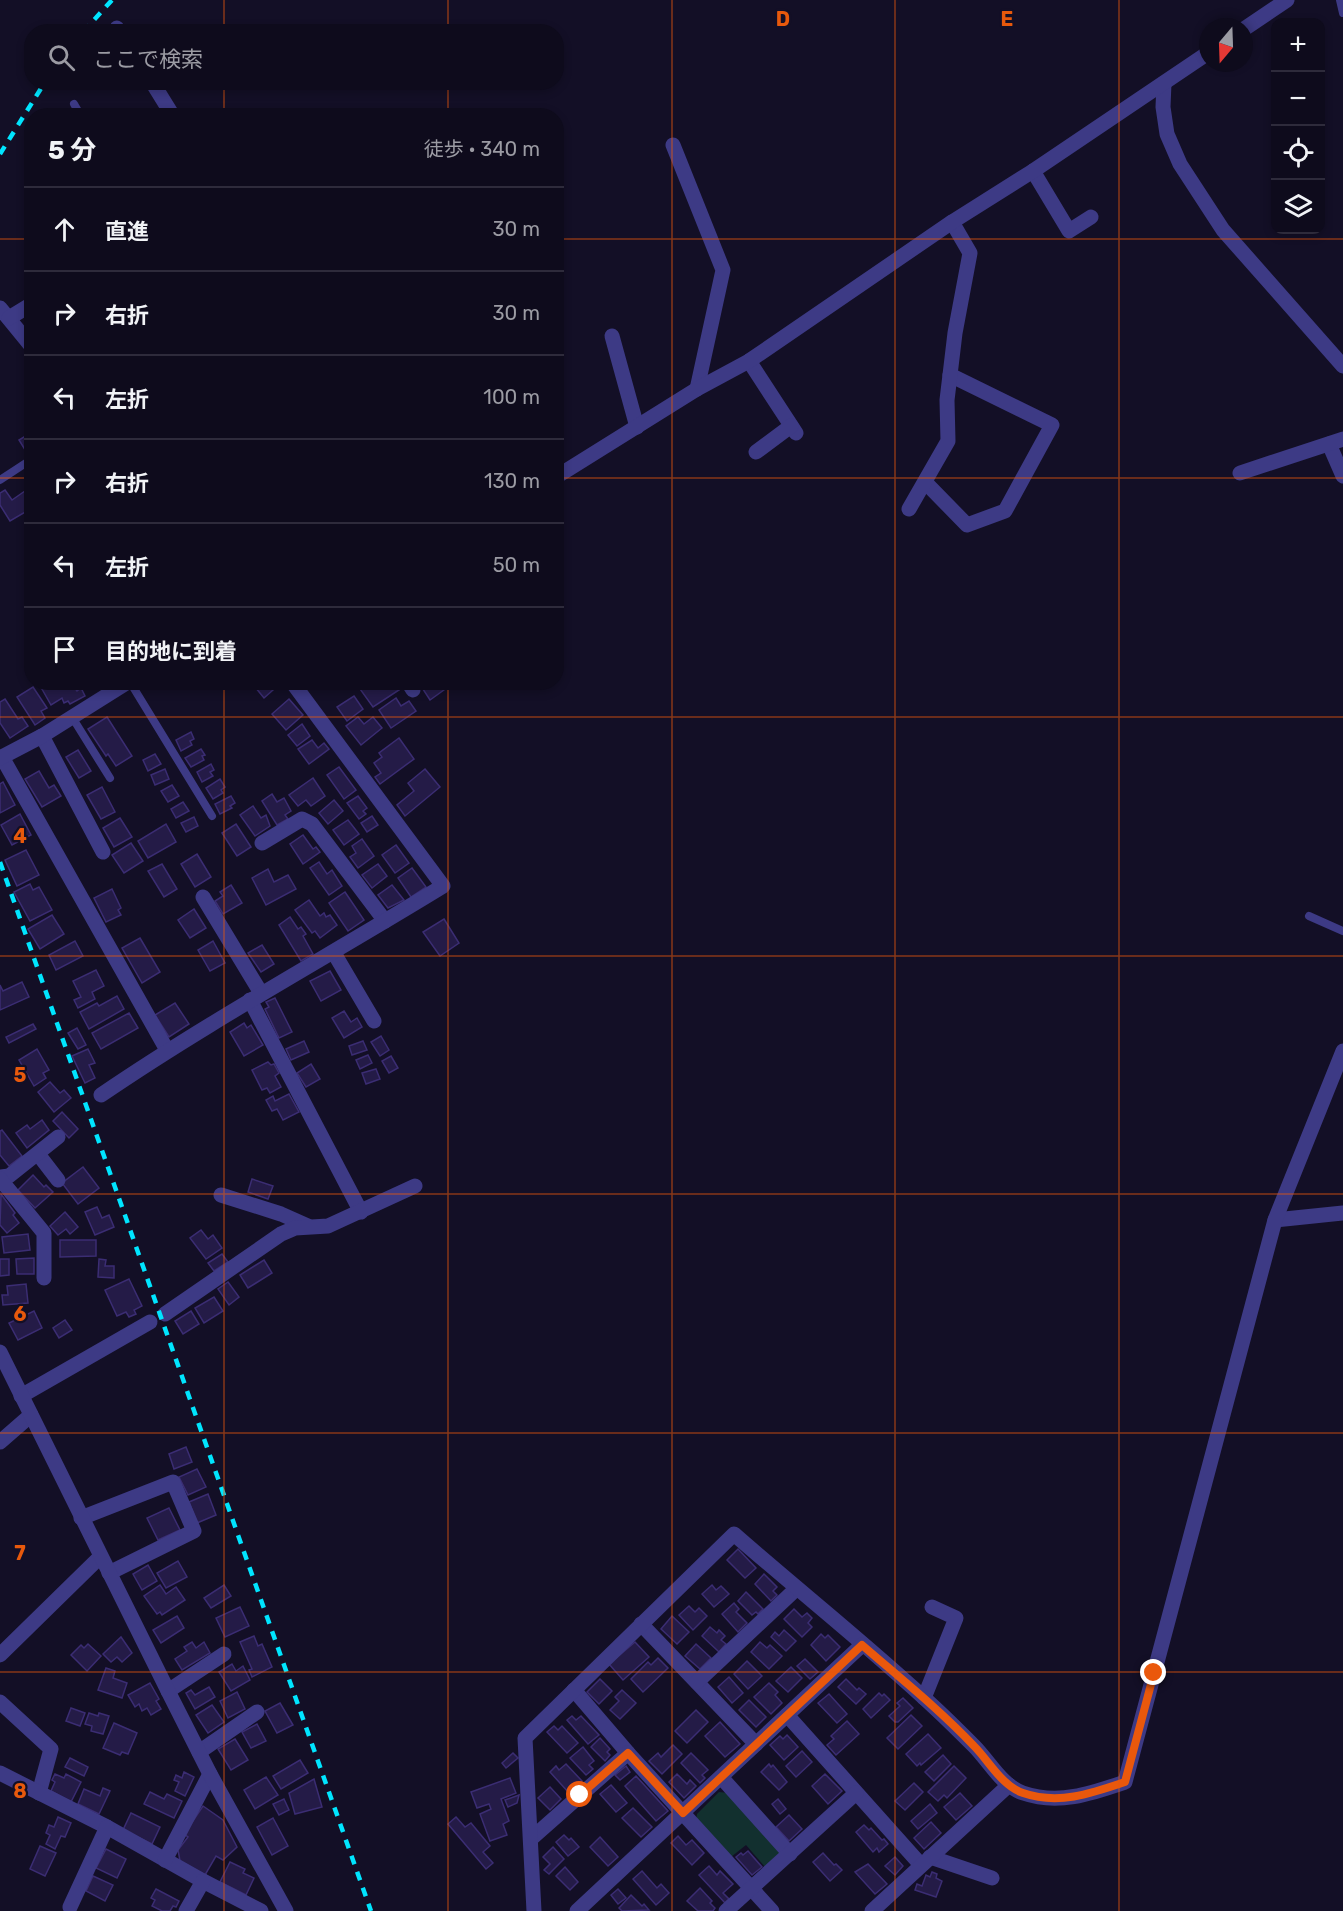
<!DOCTYPE html>
<html lang="ja">
<meta charset="utf-8">
<style>
:root{--surface:#0e0b1c;--page:#1c1929;--text:#f1f3f6;--muted:#9b9ba3;--line:#2e2b3b}
body{margin:0;font-family:Rubik,"Noto Sans JP",sans-serif;background:var(--page);color:var(--text)}
.controls{position:absolute;right:18px;top:18px;display:grid;overflow:hidden;border-radius:12px;box-shadow:0 3px 9px #0003}
.controls button{width:54px;height:54px;display:grid;place-items:center;padding:0;border:0;border-bottom:2px solid var(--line);background:var(--surface);color:var(--text);font:30px sans-serif}
.compass{position:absolute;left:1199px;top:18px;width:54px;height:54px;border-radius:50%;background:var(--surface);box-shadow:0 3px 9px #0003;rotate:199deg}
.stop{position:absolute;width:18px;height:18px;margin:-14px;border:4px solid #ea580c;border-radius:50%;background:#fff}
.stop.end{background:#ea580c;border-color:#fff;box-shadow:0 2px 6px #0008}
.list{margin:0;padding:0;list-style:none}
h2{display:flex;justify-content:space-between;align-items:center;height:78px;margin:0;padding:0 24px;font-size:26px}
h2 small{font-size:20px;font-weight:400;color:var(--muted)}
.list li{display:grid;grid-template-columns:39px 1fr auto;gap:18px;align-items:center;box-sizing:border-box;height:84px;padding:0 24px;border-top:2px solid var(--line)}
.list b{display:block;font-size:22px;white-space:nowrap}
.list em{font-size:20px;font-style:normal;color:var(--muted)}
.icon{flex:none;width:33px;height:33px;fill:none;stroke:currentColor;stroke-width:2;stroke-linecap:round;stroke-linejoin:round}
.map{position:relative;flex:none;width:1343px;height:1911px;overflow:hidden}
.search{position:absolute;background:var(--surface);box-shadow:0 3px 9px #0003;left:24px;top:24px;width:540px;height:66px;display:flex;align-items:center;gap:15px;box-sizing:border-box;padding:0 21px;border-radius:24px;color:var(--muted);font-size:22px}
.panel{position:absolute;background:var(--surface);box-shadow:0 3px 9px #0003;left:24px;top:108px;width:540px;height:582px;border-radius:24px}
.map>svg:first-child{display:block}
</style>
<div class="map">
<svg width="1343" height="1911" viewBox="0 0 1343 1911">
<rect width="100%" height="100%" fill="#130f26"/>
<polygon fill="#12302f" points="719,1792 729,1793 781,1852 765,1867 746,1845 731,1857 696,1820 697,1814"/>
<g fill="#241b47" stroke="#3b2d73" stroke-width="1.5">
<polygon points="32,432 32,450 27,453 19,440"/>
<polygon points="5,490 12,500 25,491 32,502 32,508 10,521 0,505 0,493"/>
<polygon points="38,682 63,682 66,689 73,686 77,691 81,688 85,696 70,704 68,701 64,703 62,698 51,705"/>
<polygon points="251,682 282,682 264,698"/>
<polygon points="369,682 394,682 399,690 373,707 360,689"/>
<polygon points="455,682 430,700 419,683 419,682"/>
<polygon points="33,687 47,708 41,711 45,718 35,725 17,697"/>
<polygon points="354,696 363,709 347,721 337,707"/>
<polygon points="396,698 401,706 409,701 416,711 391,728 379,710"/>
<polygon points="5,699 18,719 22,717 28,726 10,738 0,723 0,702"/>
<polygon points="289,699 303,715 286,730 272,714"/>
<polygon points="107,717 132,756 116,766 108,754 106,756 88,729"/>
<polygon points="358,717 364,724 373,717 382,728 361,745 346,726"/>
<polygon points="302,724 310,736 297,746 288,735"/>
<polygon points="191,732 194,739 190,741 192,745 181,751 176,740"/>
<polygon points="399,738 414,759 380,784 375,777 381,773 374,763 382,757 379,753"/>
<polygon points="312,740 318,748 324,743 329,749 309,764 298,749"/>
<polygon points="201,749 205,755 202,756 204,760 191,767 185,758"/>
<polygon points="78,750 91,771 79,778 66,757"/>
<polygon points="155,754 161,764 148,771 143,760"/>
<polygon points="211,764 214,770 210,772 213,776 202,782 197,772"/>
<polygon points="339,767 356,790 344,799 327,775"/>
<polygon points="165,769 169,779 155,785 151,775"/>
<polygon points="425,769 440,787 405,816 397,805 414,791 408,783"/>
<polygon points="39,771 49,788 54,785 61,796 42,807 25,779"/>
<polygon points="313,778 325,796 311,806 306,800 298,806 289,795"/>
<polygon points="220,779 225,787 221,790 223,793 213,799 206,788"/>
<polygon points="3,782 15,805 0,813 0,784"/>
<polygon points="172,785 179,796 168,802 161,791"/>
<polygon points="102,787 115,812 101,819 87,795"/>
<polygon points="272,794 277,802 284,798 291,811 285,815 288,819 277,825 262,801"/>
<polygon points="231,796 235,803 230,806 232,808 220,814 215,804"/>
<polygon points="358,796 367,808 363,811 366,814 359,819 347,803"/>
<polygon points="334,800 343,811 328,824 319,813"/>
<polygon points="183,802 189,811 176,818 171,809"/>
<polygon points="253,806 261,818 266,815 270,826 255,836 240,815"/>
<polygon points="20,814 31,835 12,845 1,825"/>
<polygon points="372,816 378,825 367,832 361,823"/>
<polygon points="194,817 198,826 186,832 181,823"/>
<polygon points="120,818 132,837 114,847 103,828"/>
<polygon points="348,820 359,834 344,845 333,830"/>
<polygon points="166,824 176,842 148,858 138,841"/>
<polygon points="236,824 251,847 237,856 222,833"/>
<polygon points="303,835 313,849 316,847 320,852 303,864 290,844"/>
<polygon points="362,839 374,856 358,868 350,857 356,853 352,846"/>
<polygon points="131,843 143,861 124,873 112,855"/>
<polygon points="396,845 409,863 395,873 382,855"/>
<polygon points="26,850 39,875 17,886 5,860"/>
<polygon points="197,854 211,877 195,887 181,864"/>
<polygon points="319,862 327,874 332,870 342,886 329,895 310,868"/>
<polygon points="162,864 177,889 164,897 148,871"/>
<polygon points="378,864 387,876 372,888 362,875"/>
<polygon points="412,868 426,887 411,897 398,878"/>
<polygon points="268,869 274,882 288,875 296,889 266,905 252,878"/>
<polygon points="30,884 33,890 39,887 52,910 30,921 14,892"/>
<polygon points="231,885 242,903 223,914 215,901 223,896 220,892"/>
<polygon points="392,885 404,900 388,908 378,895"/>
<polygon points="112,889 121,908 118,910 121,915 106,922 94,898"/>
<polygon points="345,892 364,920 348,931 329,903"/>
<polygon points="309,900 320,916 324,913 326,917 330,915 337,925 320,938 315,931 312,933 295,910"/>
<polygon points="194,909 206,928 190,938 178,920"/>
<polygon points="52,915 64,934 40,949 28,929"/>
<polygon points="290,917 298,929 301,927 306,934 303,936 313,954 301,961 279,925"/>
<polygon points="444,919 459,943 440,956 423,932"/>
<polygon points="140,938 160,972 142,983 122,948"/>
<polygon points="75,941 83,956 56,970 49,955"/>
<polygon points="213,941 225,963 210,971 198,950"/>
<polygon points="262,945 274,964 261,972 248,953"/>
<polygon points="96,970 104,986 92,992 95,999 78,1008 74,1000 81,997 73,981"/>
<polygon points="330,971 341,990 321,1001 310,981"/>
<polygon points="22,982 29,997 0,1010 0,985 3,991"/>
<polygon points="117,996 124,1009 89,1029 80,1012 97,1003 99,1006"/>
<polygon points="275,998 292,1032 279,1038 265,1009 269,1007 266,1002"/>
<polygon points="175,1003 189,1024 169,1037 155,1015"/>
<polygon points="344,1011 351,1022 357,1018 362,1027 344,1038 332,1018"/>
<polygon points="129,1013 138,1028 101,1049 92,1033"/>
<polygon points="244,1023 247,1028 251,1025 263,1045 244,1056 230,1032"/>
<polygon points="33,1024 36,1029 9,1043 6,1037"/>
<polygon points="77,1028 86,1045 78,1049 68,1033"/>
<polygon points="381,1036 389,1050 380,1056 371,1042"/>
<polygon points="304,1041 309,1052 291,1060 286,1049"/>
<polygon points="363,1041 367,1050 352,1055 349,1046"/>
<polygon points="37,1049 49,1070 43,1073 46,1078 34,1086 19,1060"/>
<polygon points="88,1049 95,1063 89,1065 95,1078 85,1083 72,1056"/>
<polygon points="368,1055 372,1063 360,1069 356,1060"/>
<polygon points="391,1056 398,1068 389,1073 382,1061"/>
<polygon points="268,1062 271,1065 274,1064 279,1073 275,1076 281,1087 270,1093 267,1088 262,1090 252,1070"/>
<polygon points="311,1064 320,1079 306,1087 297,1073"/>
<polygon points="376,1069 380,1079 366,1084 362,1073"/>
<polygon points="50,1082 60,1093 64,1090 71,1098 54,1112 38,1092"/>
<polygon points="289,1094 299,1112 283,1120 277,1109 272,1111 266,1100 273,1096 275,1101"/>
<polygon points="62,1112 78,1129 69,1138 53,1121"/>
<polygon points="42,1120 49,1130 27,1148 16,1133 27,1125 30,1129"/>
<polygon points="2,1130 22,1156 9,1166 0,1155 0,1131"/>
<polygon points="83,1167 99,1188 78,1204 62,1183"/>
<polygon points="33,1175 44,1187 46,1185 53,1192 35,1208 18,1190"/>
<polygon points="252,1179 273,1186 268,1199 248,1192"/>
<polygon points="1,1194 15,1213 13,1215 19,1223 7,1233 0,1225"/>
<polygon points="97,1207 102,1218 109,1215 114,1227 95,1235 85,1212"/>
<polygon points="65,1212 78,1227 70,1234 66,1229 58,1235 50,1226"/>
<polygon points="201,1230 208,1239 213,1235 222,1248 206,1259 190,1238"/>
<polygon points="28,1234 30,1250 4,1253 2,1237"/>
<polygon points="60,1240 96,1240 96,1256 60,1257"/>
<polygon points="222,1254 228,1262 214,1271 208,1263"/>
<polygon points="34,1258 34,1274 17,1274 16,1259"/>
<polygon points="0,1259 9,1259 9,1275 0,1276"/>
<polygon points="99,1259 106,1260 105,1266 114,1266 114,1278 98,1277"/>
<polygon points="264,1260 272,1273 248,1288 240,1275"/>
<polygon points="129,1279 142,1306 134,1310 136,1314 129,1317 126,1312 117,1316 105,1290"/>
<polygon points="228,1282 239,1297 229,1305 218,1289"/>
<polygon points="26,1284 28,1303 3,1305 2,1295 8,1295 7,1286"/>
<polygon points="214,1297 223,1311 204,1323 195,1308"/>
<polygon points="34,1311 42,1328 18,1340 9,1323"/>
<polygon points="191,1311 199,1324 183,1334 175,1321"/>
<polygon points="65,1320 72,1330 59,1338 53,1328"/>
<polygon points="186,1447 192,1462 174,1469 169,1454"/>
<polygon points="197,1469 206,1487 188,1495 179,1477"/>
<polygon points="208,1494 216,1515 197,1523 189,1502"/>
<polygon points="169,1508 180,1530 158,1540 147,1518"/>
<polygon points="738,1549 756,1568 745,1578 727,1560"/>
<polygon points="178,1561 187,1577 166,1588 157,1573"/>
<polygon points="148,1565 157,1581 142,1590 133,1574"/>
<polygon points="764,1574 777,1587 773,1591 777,1595 771,1601 755,1584"/>
<polygon points="160,1585 166,1594 176,1587 185,1600 162,1615 160,1612 157,1614 144,1596"/>
<polygon points="224,1585 231,1596 211,1608 204,1598"/>
<polygon points="712,1585 716,1590 721,1586 729,1594 714,1607 702,1594"/>
<polygon points="746,1592 763,1609 758,1614 756,1612 752,1615 738,1601"/>
<polygon points="734,1603 739,1609 736,1612 747,1623 738,1632 722,1614"/>
<polygon points="689,1606 695,1612 699,1608 707,1616 693,1630 679,1615"/>
<polygon points="240,1607 249,1626 225,1637 216,1618"/>
<polygon points="794,1609 802,1617 807,1613 812,1618 808,1623 812,1627 802,1637 784,1619"/>
<polygon points="177,1616 184,1628 161,1643 153,1630"/>
<polygon points="672,1616 689,1632 677,1644 661,1629"/>
<polygon points="710,1627 717,1633 719,1630 725,1636 721,1640 726,1644 719,1652 702,1636"/>
<polygon points="784,1630 796,1641 786,1651 771,1637 775,1632 779,1636"/>
<polygon points="821,1634 825,1638 828,1635 840,1647 826,1661 811,1645"/>
<polygon points="254,1636 258,1646 262,1644 272,1667 252,1677 249,1670 252,1669 240,1642"/>
<polygon points="121,1637 132,1653 122,1662 117,1657 111,1662 103,1654"/>
<polygon points="192,1642 196,1648 204,1642 210,1653 182,1670 175,1659 187,1651 184,1647"/>
<polygon points="635,1642 649,1657 623,1680 609,1664"/>
<polygon points="760,1642 767,1648 770,1645 782,1656 769,1669 751,1652"/>
<polygon points="88,1644 101,1656 87,1671 71,1655 81,1645 84,1648"/>
<polygon points="696,1644 711,1658 700,1669 685,1656"/>
<polygon points="658,1658 668,1668 643,1692 631,1679 648,1662 651,1665"/>
<polygon points="805,1659 818,1672 810,1679 797,1666"/>
<polygon points="747,1661 762,1676 748,1689 734,1674"/>
<polygon points="232,1664 236,1671 243,1666 250,1680 231,1691 219,1672"/>
<polygon points="791,1667 802,1678 788,1692 776,1681"/>
<polygon points="106,1668 115,1671 113,1678 127,1683 122,1698 98,1690"/>
<polygon points="729,1677 743,1693 732,1703 718,1687"/>
<polygon points="600,1679 612,1691 599,1704 587,1692"/>
<polygon points="846,1679 857,1690 859,1688 866,1694 856,1704 838,1687"/>
<polygon points="150,1683 159,1699 156,1701 161,1709 151,1715 147,1708 142,1711 139,1704 135,1707 128,1695"/>
<polygon points="769,1683 778,1692 775,1695 782,1703 771,1714 754,1697"/>
<polygon points="209,1687 215,1697 195,1709 186,1693 191,1690 195,1695"/>
<polygon points="622,1690 636,1703 620,1719 610,1710 619,1701 615,1697"/>
<polygon points="237,1692 245,1709 228,1718 220,1701"/>
<polygon points="879,1693 882,1696 884,1694 890,1700 871,1718 863,1709"/>
<polygon points="829,1694 847,1714 837,1723 818,1703"/>
<polygon points="903,1698 913,1708 898,1722 895,1722 889,1716 900,1706 897,1703"/>
<polygon points="749,1700 766,1717 756,1727 739,1710"/>
<polygon points="280,1703 293,1725 277,1733 265,1711"/>
<polygon points="212,1705 224,1722 208,1733 196,1715"/>
<polygon points="71,1708 85,1713 80,1726 66,1721"/>
<polygon points="696,1710 708,1722 687,1743 675,1731"/>
<polygon points="89,1713 98,1716 99,1713 109,1716 103,1734 91,1731 92,1726 85,1724"/>
<polygon points="911,1715 922,1726 898,1749 887,1738"/>
<polygon points="572,1716 576,1720 581,1716 599,1735 588,1744 567,1720"/>
<polygon points="847,1721 859,1734 836,1755 827,1745 834,1739 831,1736"/>
<polygon points="720,1722 740,1744 725,1757 705,1736"/>
<polygon points="114,1723 137,1733 128,1754 122,1752 120,1755 103,1748"/>
<polygon points="257,1724 266,1741 251,1748 242,1732"/>
<polygon points="554,1726 558,1730 562,1726 578,1743 567,1753 547,1732"/>
<polygon points="928,1734 941,1748 921,1765 920,1763 917,1766 906,1754"/>
<polygon points="787,1735 798,1747 784,1760 770,1745 780,1736 783,1739"/>
<polygon points="600,1738 610,1749 607,1752 610,1755 605,1761 591,1747"/>
<polygon points="235,1739 248,1760 231,1770 218,1749"/>
<polygon points="673,1745 682,1754 662,1774 649,1761 658,1753 661,1757"/>
<polygon points="583,1747 594,1761 589,1765 593,1769 586,1775 570,1758"/>
<polygon points="802,1751 812,1762 796,1777 786,1766"/>
<polygon points="513,1753 518,1758 506,1768 502,1763"/>
<polygon points="691,1753 708,1770 702,1775 705,1778 700,1783 681,1763"/>
<polygon points="943,1755 951,1764 934,1781 925,1772"/>
<polygon points="70,1758 88,1767 84,1776 65,1767"/>
<polygon points="300,1760 308,1773 281,1789 273,1776"/>
<polygon points="566,1764 582,1781 569,1793 550,1772 556,1766 559,1770"/>
<polygon points="769,1764 771,1767 773,1765 787,1782 779,1790 761,1772"/>
<polygon points="626,1766 630,1772 620,1780 615,1775"/>
<polygon points="954,1766 966,1778 947,1798 944,1795 938,1801 928,1792"/>
<polygon points="184,1772 194,1777 185,1796 175,1791 179,1782 174,1780 176,1775 182,1778"/>
<polygon points="55,1774 64,1778 66,1774 81,1782 71,1802 51,1791 55,1782 52,1780"/>
<polygon points="677,1774 687,1784 690,1780 696,1786 684,1798 669,1782"/>
<polygon points="825,1774 842,1791 828,1804 812,1786"/>
<polygon points="636,1776 668,1811 656,1821 625,1786"/>
<polygon points="266,1777 278,1795 255,1809 244,1790"/>
<polygon points="510,1778 516,1793 501,1799 509,1821 503,1824 507,1835 490,1841 480,1814 491,1809 489,1804 477,1808 471,1792"/>
<polygon points="314,1779 322,1807 295,1814 289,1793"/>
<polygon points="914,1783 923,1792 905,1810 895,1801"/>
<polygon points="611,1785 627,1803 616,1812 600,1794"/>
<polygon points="550,1787 561,1799 550,1810 538,1798"/>
<polygon points="103,1788 110,1791 99,1814 78,1804 84,1789 100,1796"/>
<polygon points="150,1792 164,1799 167,1794 182,1801 174,1818 144,1804"/>
<polygon points="960,1793 972,1806 956,1820 944,1807"/>
<polygon points="519,1795 517,1803 508,1807 505,1800"/>
<polygon points="284,1799 289,1810 279,1815 273,1804"/>
<polygon points="778,1799 786,1809 780,1814 772,1804"/>
<polygon points="930,1804 937,1813 918,1829 911,1821"/>
<polygon points="203,1806 223,1820 237,1847 223,1860 216,1856 205,1875 180,1861 178,1850 188,1837 184,1834"/>
<polygon points="633,1808 652,1827 641,1837 622,1818"/>
<polygon points="131,1813 160,1827 152,1844 123,1830"/>
<polygon points="789,1815 802,1829 789,1841 776,1827"/>
<polygon points="58,1817 71,1823 65,1837 61,1836 55,1849 46,1844 50,1835 46,1833 49,1825 54,1827"/>
<polygon points="456,1817 465,1827 471,1823 490,1846 483,1852 493,1863 486,1869 448,1824"/>
<polygon points="273,1818 288,1846 272,1855 257,1827"/>
<polygon points="931,1822 941,1833 924,1849 914,1838"/>
<polygon points="864,1825 869,1830 871,1828 882,1840 884,1839 888,1844 879,1852 877,1848 873,1852 856,1832"/>
<polygon points="564,1835 569,1840 571,1838 579,1847 568,1856 556,1842"/>
<polygon points="678,1836 686,1845 692,1840 704,1853 692,1865 671,1843"/>
<polygon points="600,1837 618,1857 608,1866 590,1847"/>
<polygon points="40,1846 56,1853 45,1876 30,1869"/>
<polygon points="553,1847 564,1859 549,1874 544,1870 550,1864 543,1857"/>
<polygon points="106,1849 126,1859 117,1878 96,1868"/>
<polygon points="748,1851 762,1867 752,1875 736,1857 741,1853 743,1855"/>
<polygon points="823,1853 834,1865 836,1864 842,1870 830,1881 813,1862"/>
<polygon points="895,1857 903,1866 895,1875 885,1866"/>
<polygon points="230,1862 245,1869 243,1873 254,1878 246,1895 220,1882"/>
<polygon points="868,1864 887,1884 875,1894 855,1872"/>
<polygon points="709,1866 717,1875 720,1871 733,1884 723,1893 729,1899 725,1903 699,1875"/>
<polygon points="565,1867 578,1882 570,1890 556,1876"/>
<polygon points="642,1871 657,1888 661,1884 669,1893 656,1905 633,1879"/>
<polygon points="932,1872 937,1874 936,1878 942,1881 936,1897 915,1890 917,1884 922,1886 926,1875 930,1877"/>
<polygon points="93,1876 113,1885 105,1901 86,1891"/>
<polygon points="700,1888 712,1901 710,1903 715,1908 713,1911 698,1911 687,1901"/>
<polygon points="156,1889 179,1901 176,1907 173,1906 170,1911 162,1911 152,1906 155,1900 151,1898"/>
<polygon points="618,1889 626,1898 618,1904 611,1895"/>
<polygon points="631,1895 642,1906 644,1904 649,1910 622,1911 619,1908"/>
</g>
<g fill="none" stroke-linecap="round" stroke-linejoin="round">
<g stroke="#3d3a85" stroke-width="8">
<polyline points="1340,0 1343,13"/>
<polyline points="74,104 81,116"/>
<polyline points="0,480 32,459"/>
<polyline points="130,682 212,816"/>
<polyline points="72,717 110,778"/>
<polyline points="1309,916 1343,931"/>
</g>
<g stroke="#3d3a85" stroke-width="15">
<polyline points="117,28 119,32"/>
<polyline points="152,82 173,116"/>
<polyline points="1164,83 1163,107 1167,134 1180,164 1223,230 1343,366"/>
<polyline points="673,145 723,270 697,389"/>
<polyline points="1033,171 1069,231 1091,217"/>
<polyline points="0,308 32,347"/>
<polyline points="9,318 32,304"/>
<polyline points="612,336 637,427"/>
<polyline points="749,361 796,433"/>
<polyline points="1329,444 1343,476"/>
<polyline points="756,452 791,426"/>
<polyline points="1240,473 1343,439"/>
<polyline points="925,482 967,525 1005,511 1052,425 950,375"/>
<polyline points="909,509 948,441 947,400 950,375 955,333 970,253 952,222"/>
<polyline points="408,682 413,690"/>
<polyline points="42,736 103,852"/>
<polyline points="2,757 167,1050"/>
<polyline points="262,843 302,819 312,824 385,921"/>
<polyline points="203,897 261,993"/>
<polyline points="334,953 374,1021"/>
<polyline points="250,1000 361,1212"/>
<path d="M101 1095C211 1020 329 956 443 886L292 682"/>
<polyline points="38,1154 58,1180"/>
<polyline points="0,1177 9,1176 58,1137"/>
<polyline points="0,1179 44,1233 44,1278"/>
<polyline points="221,1195 281,1214 308,1226"/>
<polyline points="1275,1220 1343,1213"/>
<polyline points="165,1314 281,1234 295,1228 328,1226 415,1186"/>
<polyline points="21,1396 150,1322"/>
<polyline points="0,1442 31,1415"/>
<polyline points="81,1518 173,1482 194,1531 109,1573"/>
<polyline points="641,1624 756,1744"/>
<polyline points="0,1655 100,1557"/>
<polyline points="697,1682 796,1589"/>
<polyline points="574,1690 628,1753 772,1911"/>
<polyline points="168,1691 224,1654"/>
<polyline points="924,1698 956,1618 932,1607"/>
<polyline points="0,1702 51,1749 39,1793"/>
<polyline points="787,1715 921,1865"/>
<polyline points="199,1752 257,1712"/>
<polyline points="0,1773 107,1827 203,1881 261,1911"/>
<polyline points="721,1777 790,1854"/>
<polyline points="532,1838 628,1753"/>
<polyline points="930,1857 992,1878"/>
<polyline points="165,1860 210,1774"/>
<polyline points="70,1907 107,1827"/>
<polyline points="186,1911 203,1881"/>
<path d="M534 1911 525 1738 734 1534C800 1592 870 1647 935 1708 948 1720 961 1733 974 1746 989 1761 1002 1786 1023 1793 1058 1805 1090 1794 1125 1782L1275 1220 1343 1051"/>
<polyline points="577,1911 862,1645"/>
<polyline points="726,1911 856,1793"/>
<polyline points="872,1911 1009,1785"/>
</g>
<g stroke="#3d3a85" stroke-width="15">
<polyline points="1244,29 1287,0"/>
<polyline points="556,477 697,389 749,361 952,222 1033,171 1208,53"/>
<polyline points="0,758 42,736 128,682"/>
<polyline points="0,1352 168,1691 210,1774 286,1911"/>
</g>
<g stroke="#00e5ff" stroke-width="4.5" stroke-dasharray="9 8" stroke-linecap="butt">
<polyline points="83,32 112,0"/>
<polyline points="0,154 45,82"/>
<polyline points="0,862 371,1911"/>
</g>
</g>
<g fill="none" stroke-linecap="round" stroke-linejoin="round">
<path stroke="#ea580c" stroke-width="8" d="M580 1795 628 1753 683 1813 862 1645C900 1678 939 1709 974 1746 989 1761 1002 1786 1023 1793 1058 1805 1090 1794 1125 1782L1154 1673"/>
</g>
<path fill="none" stroke="#e8590c" stroke-width="1.5" stroke-opacity="0.55" d="M224 0V32M448 0V32M672 0V1911M895 0V1911M1119 0V1911M224 82V116M448 82V116M0 239H32M556 239H1343M0 478H32M556 478H1343M224 682V1911M448 682V1911M0 717H1343M0 956H1343M0 1194H1343M0 1433H1343M0 1672H1343"/>
<g font-size="20" text-anchor="middle" font-weight="bold" fill="#e8590c" stroke="#130f26" stroke-width="4.5" stroke-linejoin="round" paint-order="stroke">
<text x="783" y="26">D</text>
<text x="1007" y="26">E</text>
<text x="20" y="843">4</text>
<text x="20" y="1082">5</text>
<text x="20" y="1321">6</text>
<text x="20" y="1560">7</text>
<text x="20" y="1798">8</text>
</g>
</svg>
<div class="controls">
<button>+</button>
<button>−</button>
<button><svg class="icon" aria-label="locate" viewBox="0 0 24 24"><circle cx="12" cy="12" r="6"/><path d="M12 2v4M12 18v4M2 12h4M18 12h4"/></svg></button>
<button><svg class="icon" aria-label="layers" viewBox="0 0 24 24"><path d="M12 4l9 5-9 5-9-5zM3 14l9 5 9-5"/></svg></button>
</div>
<svg class="compass" viewBox="-18 -18 36 36"><path d="M0-13l5 13h-10z" fill="#e53935"/><path d="M0 13l5-13h-10z" fill="#9b9ba3"/></svg>
<div class="stop" style="left:580px;top:1795px"></div>
<div class="stop end" style="left:1154px;top:1673px"></div>
<div class="search"><svg class="icon" aria-label="search" viewBox="0 0 24 24"><circle cx="10" cy="10" r="6"/><path d="M15 15l6 6"/></svg>ここで検索</div>
<section class="panel">
<h2>5 分<small>徒歩 · 340 m</small></h2>
<ul class="list">
<li><svg class="icon" aria-label="ahead" viewBox="0 0 24 24"><path d="M12 20V5M6 11l6-6 6 6"/></svg><div><b>直進</b></div><em>30 m</em></li>
<li><svg class="icon" aria-label="right" viewBox="0 0 24 24"><path d="M7 20v-9h11M14 6l5 5-5 5"/></svg><div><b>右折</b></div><em>30 m</em></li>
<li><svg class="icon" aria-label="left" viewBox="0 0 24 24"><path d="M17 20v-9H6M10 6l-5 5 5 5"/></svg><div><b>左折</b></div><em>100 m</em></li>
<li><svg class="icon" aria-label="right" viewBox="0 0 24 24"><path d="M7 20v-9h11M14 6l5 5-5 5"/></svg><div><b>右折</b></div><em>130 m</em></li>
<li><svg class="icon" aria-label="left" viewBox="0 0 24 24"><path d="M17 20v-9H6M10 6l-5 5 5 5"/></svg><div><b>左折</b></div><em>50 m</em></li>
<li><svg class="icon" aria-label="arrive" viewBox="0 0 24 24"><path d="M6 21V4h12l-3 4 3 4H6"/></svg><div><b>目的地に到着</b></div></li>
</ul>
</section>
</div>
